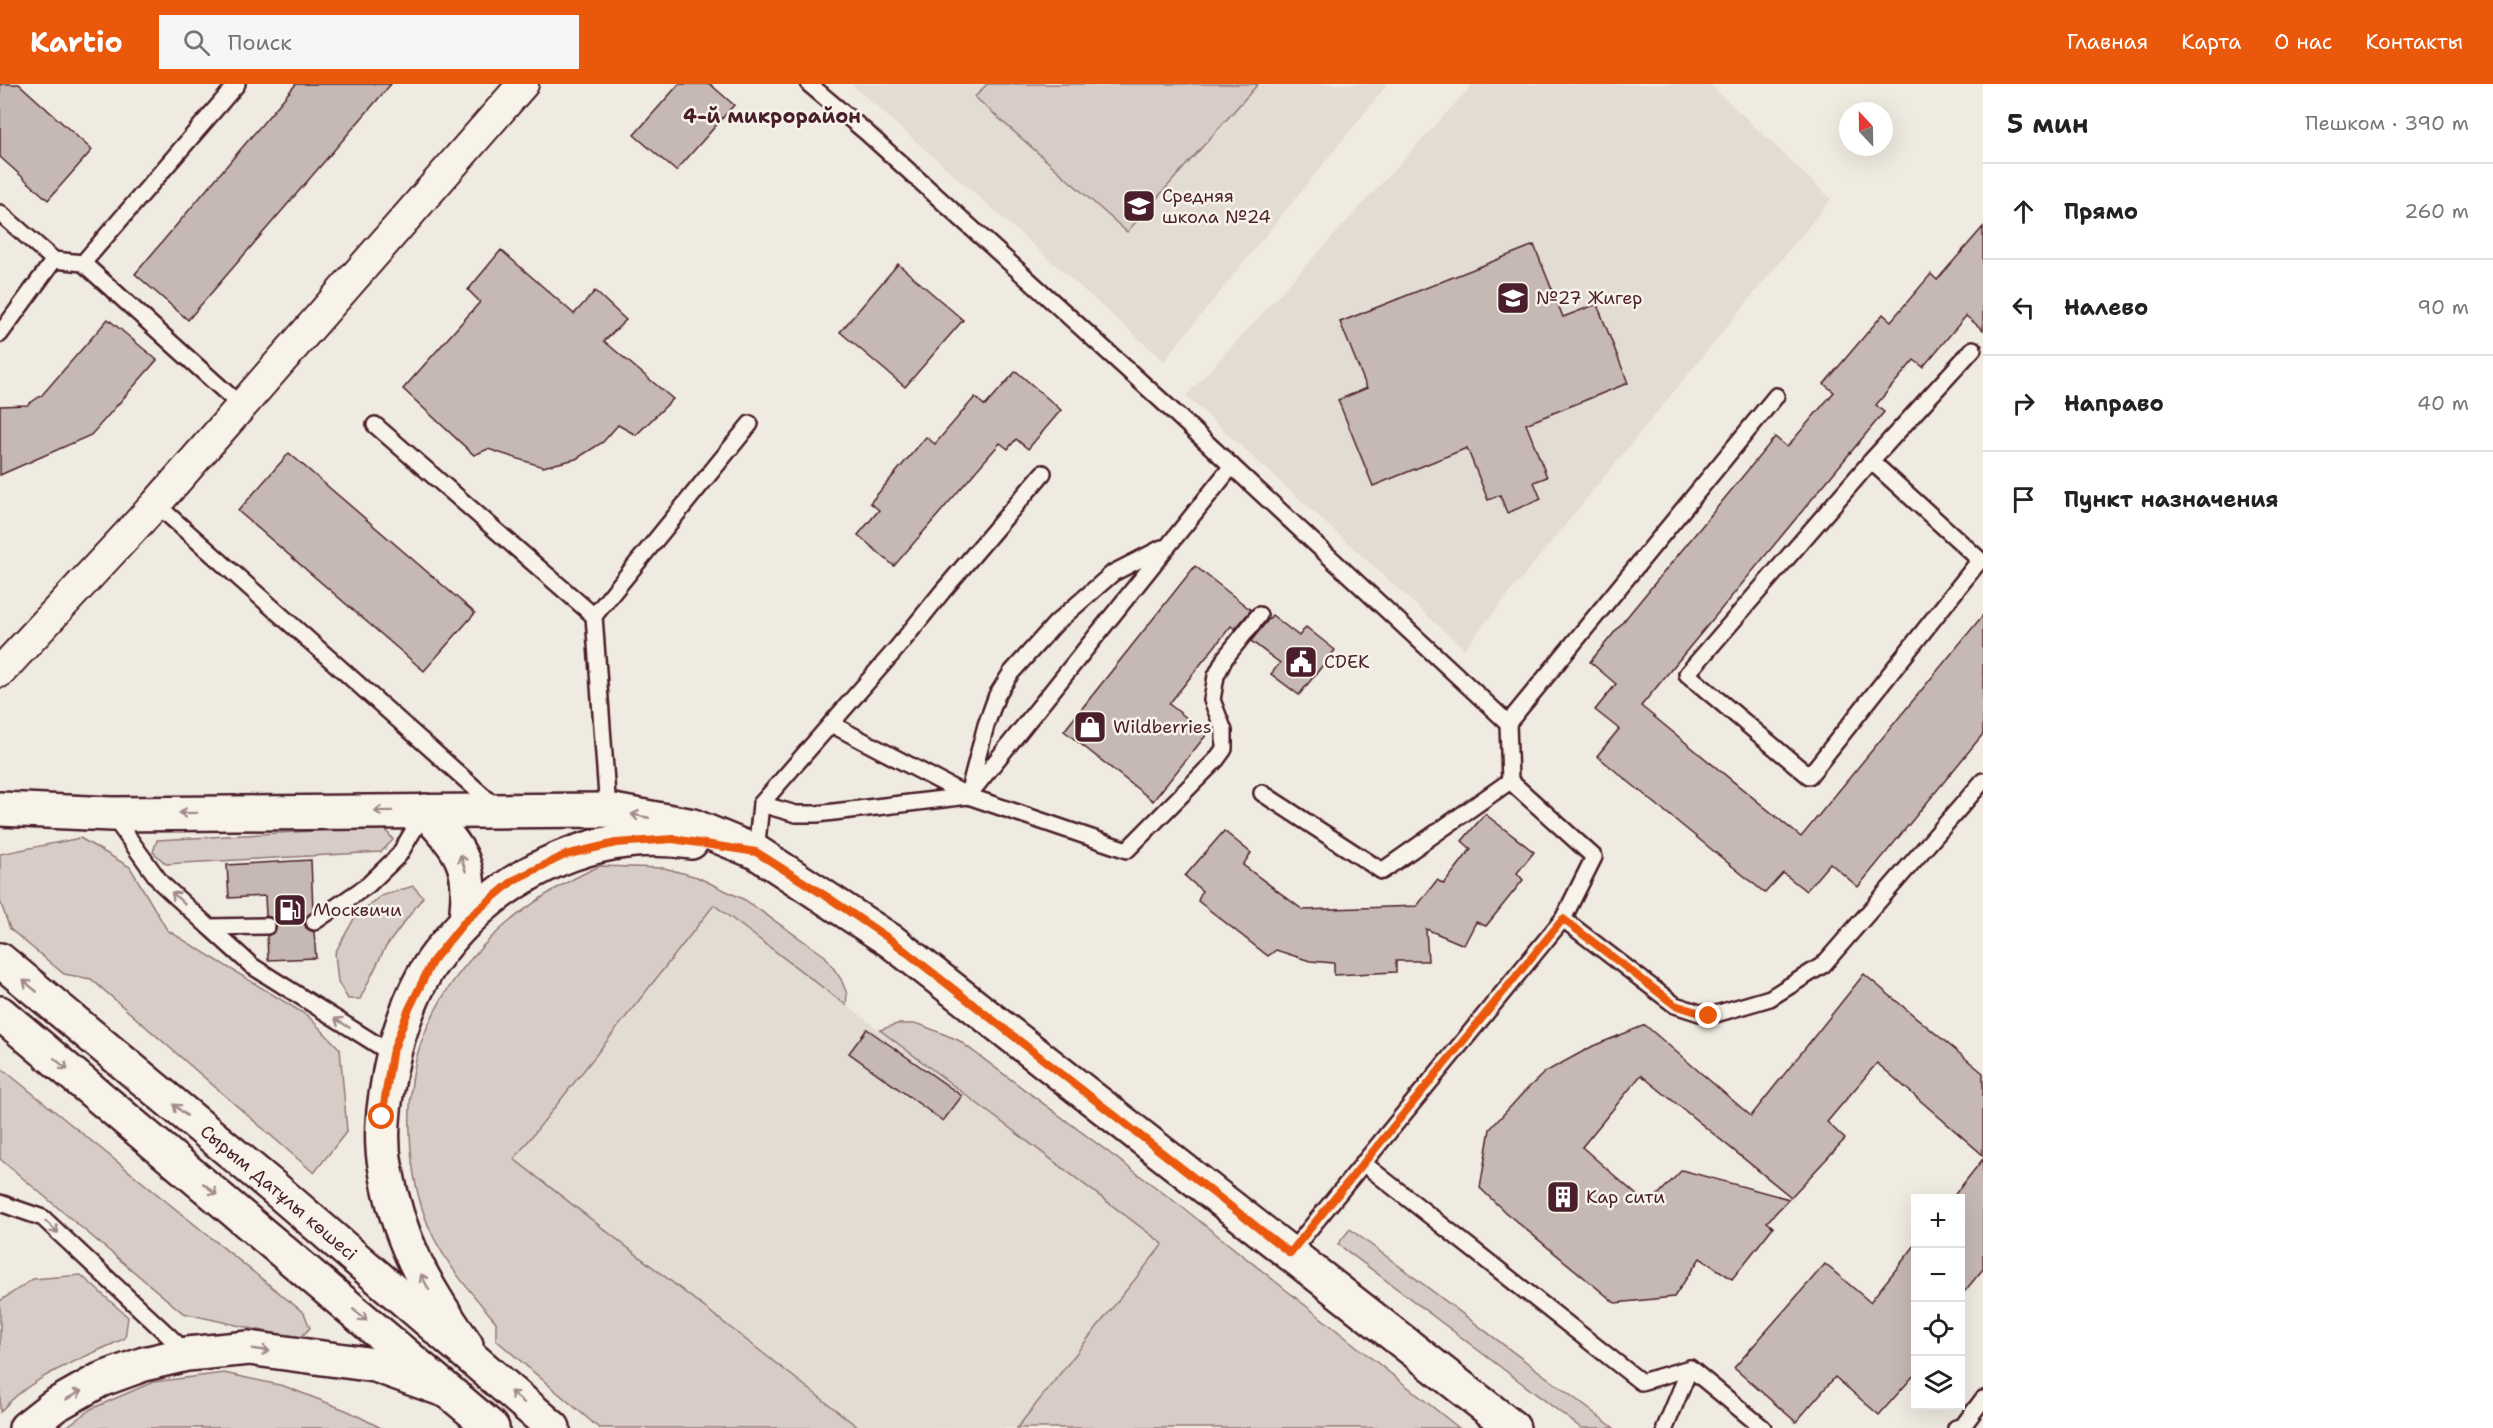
<!DOCTYPE html>
<html lang="ru">
<meta charset="utf-8">
<style>
:root{--surface:#fff;--page:#f6f6f6;--text:#222;--muted:#767676;--line:#e0e0e0;--accent:#ea580c}
body{margin:0;font-family:"Shantell Sans",sans-serif;background:var(--page);color:var(--text)}
.controls{position:absolute;right:18px;bottom:18px;display:grid;overflow:hidden;border-radius:0px;box-shadow:0 6px 24px #0002}
.controls button{width:54px;height:54px;display:grid;place-items:center;padding:0;border:0;border-bottom:2px solid var(--line);background:var(--surface);color:var(--text);font:30px sans-serif}
.compass{position:absolute;left:1839px;top:18px;width:54px;height:54px;border-radius:50%;background:var(--surface);box-shadow:0 6px 24px #0002;rotate:338deg}
.stop{position:absolute;width:18px;height:18px;margin:-14px;border:4px solid #ea580c;border-radius:50%;background:#fff}
.stop.end{background:#ea580c;border-color:#fff;box-shadow:0 2px 6px #0008}
.list{margin:0;padding:0;list-style:none}
h2{display:flex;justify-content:space-between;align-items:center;height:78px;margin:0;padding:0 24px;font-size:26px}
h2 small{font-size:20px;font-weight:400;color:var(--muted)}
.list li{display:grid;grid-template-columns:39px 1fr auto;gap:18px;align-items:center;box-sizing:border-box;height:96px;padding:0 24px;border-top:2px solid var(--line)}
.list b{display:block;font-size:22px;white-space:nowrap}
.list em{font-size:20px;font-style:normal;color:var(--muted)}
.icon{flex:none;width:33px;height:33px;fill:none;stroke:currentColor;stroke-width:2;stroke-linecap:round;stroke-linejoin:round}
.map{position:relative;flex:none;width:1983px;height:1344px;overflow:hidden}
header{display:flex;align-items:center;gap:36px;box-sizing:border-box;height:84px;padding:0 30px;background:var(--accent);color:#fff}
header strong{font-size:28px}
nav{display:flex;gap:33px;margin-inline-start:auto;font-size:21px}
.search{width:420px;height:54px;background:var(--page);display:flex;align-items:center;gap:15px;box-sizing:border-box;padding:0 21px;border-radius:0px;color:var(--muted);font-size:22px}
main{display:flex}
aside{flex:1;background:var(--surface)}
.map>svg:first-child{display:block}
</style>
<header>
<strong>Kartio</strong>
<div class="search"><svg class="icon" aria-label="search" viewBox="0 0 24 24"><circle cx="10" cy="10" r="6"/><path d="M15 15l6 6"/></svg>Поиск</div>
<nav><a>Главная</a><a>Карта</a><a>О нас</a><a>Контакты</a></nav>
</header>
<main>
<div class="map">
<svg width="1983" height="1344" viewBox="0 0 1983 1344">
<rect width="100%" height="100%" fill="#f0ebe0"/>
<filter id="ink" filterUnits="userSpaceOnUse"><feTurbulence type="fractalNoise" baseFrequency=".0167" numOctaves="2"/><feDisplacementMap in="SourceGraphic" scale="12" xChannelSelector="R" yChannelSelector="G"/><feConvolveMatrix kernelMatrix="1 2 1 2 8 2 1 2 1" color-interpolation-filters="sRGB"/></filter>
<g filter="url(#ink)">
<g fill="#e3dcd2">
<polygon points="851,0 1388,0 1164,277"/>
<polygon points="1473,0 1710,0 1831,115 1464,565 1186,312"/>
<polygon points="714,821 1163,1160 1017,1344 859,1344 513,1075"/>
</g>
<g fill="#d8cdc6" stroke="#917678" stroke-width="1.5">
<polygon points="987,0 1258,0 1127,148 975,13"/>
<polygon points="384,743 393,756 381,768 166,780 153,768 157,756"/>
<polygon points="80,754 130,783 167,846 308,932 340,965 347,1047 314,1089 91,895 64,890 10,845 0,817 0,770"/>
<path d="M600 782 664 784 697 793 745 816 825 872 841 895 847 910 846 921 714 821 514 1075 859 1344H599L496 1256V1238C473 1211 450 1185 434 1154 418 1122 411 1084 410 1048 409 1019 411 987 421 959 450 877 523 816 600 782Z"/>
<polygon points="413,802 423,813 385,864 360,915 348,915 338,898 335,869 355,833 381,812"/>
<polygon points="897,940 919,940 958,956 1182,1123 1459,1344 1017,1344 1163,1160 880,946"/>
<polygon points="0,983 304,1229 310,1244 299,1255 183,1229 0,1075"/>
<polygon points="1350,1145 1614,1344 1581,1344 1338,1160"/>
<path d="M81 1191 128 1233 125 1254C83 1275 31 1291 0 1328V1217L33 1195Z"/>
<polygon points="224,1289 284,1302 348,1327 381,1344 65,1344 91,1325 153,1298"/>
</g>
<g fill="#c6b8b3" stroke="#4a1f2b" stroke-width="1.5">
<polygon points="0,0 19,0 92,66 48,116 0,73"/>
<polygon points="296,0 391,0 188,236 135,190"/>
<polygon points="679,0 710,0 734,21 676,87 634,51"/>
<polygon points="1983,143 1983,246 1966,232 1923,283 1914,276 1876,321 1884,328 1641,622 1801,753 1983,531 1983,650 1858,803 1830,779 1806,807 1783,789 1765,809 1597,672 1619,645 1595,626 1616,600 1590,578 1775,353 1787,363 1834,308 1824,300 1883,230 1891,237 1931,190 1937,196"/>
<polygon points="1534,161 1563,233 1597,220 1628,299 1526,340 1547,393 1534,398 1541,415 1507,429 1500,411 1488,416 1467,364 1373,402 1338,316 1367,304 1340,238"/>
<polygon points="501,166 574,230 595,207 626,236 604,257 673,315 636,351 618,341 603,358 576,375 543,383 488,365 474,371 403,305 480,218 468,206"/>
<polygon points="898,180 963,236 905,303 840,248"/>
<polygon points="108,235 157,276 91,351 0,391 0,322 27,321 42,311"/>
<polygon points="1016,287 1061,326 1028,365 1016,355 1008,365 1000,359 894,482 858,451 879,426 870,419 926,353 935,360 975,313 985,322"/>
<polygon points="289,369 475,529 424,587 238,427"/>
<polygon points="1195,482 1251,526 1235,545 1231,542 1169,620 1207,650 1153,717 1064,647"/>
<polygon points="1272,531 1299,552 1306,543 1335,566 1299,611 1271,590 1280,579 1251,557"/>
<polygon points="1485,730 1534,768 1517,789 1523,796 1486,842 1476,838 1464,861 1426,845 1428,877 1396,877 1396,888 1334,891 1334,879 1310,877 1276,866 1268,872 1198,817 1202,807 1185,792 1224,747 1251,769 1243,781 1303,826 1417,822 1437,796 1444,800 1471,765 1462,757"/>
<polygon points="311,776 313,827 306,833 304,838 306,844 314,848 316,874 268,876 267,852 275,847 277,841 272,834 266,832 265,812 229,814 227,781"/>
<polygon points="1864,890 1983,989 1983,1071 1877,979 1827,1038 1845,1055 1791,1113 1641,991 1582,1063 1648,1121 1682,1086 1789,1115 1767,1138 1773,1143 1732,1195 1700,1174 1674,1213 1615,1219 1505,1128 1480,1104 1490,1045 1523,1009 1545,988 1593,962 1645,941 1751,1032"/>
<polygon points="867,945 962,1012 943,1037 849,969"/>
<polygon points="1983,1075 1983,1185 1960,1213 1960,1114 1952,1114"/>
<polygon points="1916,1160 1916,1289 1879,1331 1835,1293 1796,1338 1734,1284 1825,1180 1870,1218"/>
</g>
<g fill="none" stroke-linecap="round" stroke-linejoin="round">
<g stroke="#4a1f2b" stroke-width="20">
<g id="service">
<polyline points="237,0 83,179 241,322"/>
<polyline points="809,0 867,49 1163,318 1508,639"/>
<polyline points="0,129 54,176 83,179"/>
<polyline points="0,250 54,176"/>
<polyline points="375,341 594,532"/>
<polyline points="1871,377 1687,590 1809,692 1980,476 1871,377 1973,265"/>
<polyline points="156,420 496,723"/>
<polyline points="831,640 968,712 1127,766 1216,676 1224,665 1224,647 1212,616 1216,592 1225,574 1259,531"/>
<polyline points="1510,697 1508,639 1776,312"/>
<polyline points="969,706 986,641 997,611 1011,589 1056,539 1113,489 1162,464"/>
<polyline points="1262,709 1382,787 1510,697 1594,773 1563,835 1290,1169"/>
<polyline points="761,720 796,730 817,730 968,712 1232,382"/>
<polyline points="608,726 594,532 750,340"/>
<polyline points="112,731 161,799 209,843 267,842"/>
<polyline points="756,768 761,720 897,564 942,508 1043,389"/>
<polyline points="1563,835 1675,921 1709,932 1770,914 1823,881 1983,697"/>
<polyline points="314,838 368,801 399,771 425,727"/>
<polyline points="209,843 252,882 392,970"/>
<polyline points="1363,1079 1641,1298 1690,1284"/>
<polyline points="0,1119 43,1134 187,1269"/>
<polyline points="1665,1344 1690,1284 1763,1344"/>
<polyline points="1956,1344 1963,1342 1983,1315"/>
</g>
</g>
<g stroke="#4a1f2b" stroke-width="34">
<polyline id="minor" points="0,588 156,420 523,0"/>
</g>
<g stroke="#4a1f2b" stroke-width="38">
<g id="primary">
<polyline points="0,725 112,730 608,726 693,742 756,768 891,857 1513,1344"/>
<path d="M425 727C462 768 473 779 466 836"/>
<path d="M466 1261C424 1203 397 1152 385 1081 380 1054 383 1026 388 999 393 963 411 907 433 877 492 794 589 743 691 758"/>
<polyline points="26,1344 54,1322 100,1296 144,1280 187,1270 249,1264 375,1281 447,1307"/>
</g>
</g>
<g stroke="#4a1f2b" stroke-width="38">
<g id="trunk">
<path id="s1" d="M0 876 273 1103 553 1344"/>
<polyline points="0,929 492,1344"/>
</g>
</g>
<use href="#service" stroke="#f7f3e8" stroke-width="15"/>
<use href="#minor" stroke="#f7f3e8" stroke-width="30"/>
<use href="#primary" stroke="#f7f3e8" stroke-width="33"/>
<use href="#trunk" stroke="#f7f3e8" stroke-width="33"/>
</g>
<defs><path id="oneway-shaft" d="M-6 0H5M1.5-3L5.5 0L1.5 3" fill="none" stroke-width="1.6" stroke-linecap="round" stroke-linejoin="round" transform="scale(1.5)"/></defs>
<g stroke="#a0898a">
<use href="#oneway-shaft" transform="translate(383 727) rotate(179)"/>
<use href="#oneway-shaft" transform="translate(188 729) rotate(179)"/>
<use href="#oneway-shaft" transform="translate(640 732) rotate(-169)"/>
<use href="#oneway-shaft" transform="translate(463 779) rotate(-108)"/>
<use href="#oneway-shaft" transform="translate(178 814) rotate(-137)"/>
<use href="#oneway-shaft" transform="translate(30 902) rotate(-140)"/>
<use href="#oneway-shaft" transform="translate(342 939) rotate(-148)"/>
<use href="#oneway-shaft" transform="translate(61 980) rotate(40)"/>
<use href="#oneway-shaft" transform="translate(180 1026) rotate(-140)"/>
<use href="#oneway-shaft" transform="translate(210 1105) rotate(40)"/>
<use href="#oneway-shaft" transform="translate(52 1143) rotate(43)"/>
<use href="#oneway-shaft" transform="translate(425 1198) rotate(-117)"/>
<use href="#oneway-shaft" transform="translate(360 1231) rotate(40)"/>
<use href="#oneway-shaft" transform="translate(261 1266) rotate(8)"/>
<use href="#oneway-shaft" transform="translate(74 1311) rotate(-29)"/>
<use href="#oneway-shaft" transform="translate(517 1313) rotate(-140)"/>
</g>
</g>
<g fill="none" stroke-linecap="round" stroke-linejoin="round" filter="url(#ink)">
<polyline stroke="#ea580c" stroke-width="8" points="382,1033 392,970 408,927 432,878 466,836 514,796 565,771 616,759 673,755 756,768 832,816 891,856 1290,1169 1563,835 1675,921 1709,932"/>
</g>
<defs>
<g id="school-square" transform="scale(1.725)"><rect x="-9" y="-9" width="18" height="18" rx="4" fill="#4a1f2b" stroke="#f7f3e8"/><path d="M0-5L7-2L0 1L-7-2ZM-4 1L0 2.5L4 1V4Q0 6-4 4Z" fill="#fff"/></g>
<g id="civic-square" transform="scale(1.725)"><rect x="-9" y="-9" width="18" height="18" rx="4" fill="#4a1f2b" stroke="#f7f3e8"/><path d="M-.6-6.5H3V-4.5H.6V-3L4-1V1h2V6H-6V1h2V-1L-.6-3ZM-1.2 2.5V6h2.4V2.5Z" fill="#fff"/></g>
<g id="shop-square" transform="scale(1.725)"><rect x="-9" y="-9" width="18" height="18" rx="4" fill="#4a1f2b" stroke="#f7f3e8"/><path d="M-5-2.5h2.3a2.7 3.5 0 0 1 5.4 0H5L5.5 6h-11ZM-1.5-2.5h3a1.5 2.3 0 0 0-3 0Z" fill="#fff"/></g>
<g id="fuel-square" transform="scale(1.725)"><rect x="-9" y="-9" width="18" height="18" rx="4" fill="#4a1f2b" stroke="#f7f3e8"/><path d="M-5.5-6h7V0h2V4h1.3V-2.5L3-4.5l.8-.8L6-3V5H2.5V1h-1V6h-7ZM-4.2-4.7v3.2H.2V-4.7Z" fill="#fff"/></g>
<g id="building-square" transform="scale(1.725)"><rect x="-9" y="-9" width="18" height="18" rx="4" fill="#4a1f2b" stroke="#f7f3e8"/><path d="M-4-6H4V6H1V3H-1V6H-4ZM-2.5-4.3h1.7v1.8h-1.7ZM.8-4.3h1.7v1.8H.8ZM-2.5-1h1.7V.8h-1.7ZM.8-1h1.7V.8H.8Z" fill="#fff"/></g>
</defs>
<g fill-rule="evenodd">
<use href="#school-square" x="1139" y="122"/>
<use href="#school-square" x="1513" y="214"/>
<use href="#civic-square" x="1301" y="578"/>
<use href="#shop-square" x="1090" y="643"/>
<use href="#fuel-square" x="290" y="826"/>
<use href="#building-square" x="1563" y="1113"/>
</g>
<g text-anchor="middle" stroke-width="5" stroke-linejoin="round" paint-order="stroke">
<g font-size="18" fill="#4a1f2b" stroke="#f7f3e8" text-anchor="start">
<text x="1162" y="118">Средняя<tspan x="1162" dy="21">школа №24</tspan></text>
<text x="1536" y="220">№27 Жигер</text>
<text x="1324" y="584">CDEK</text>
<text x="1113" y="649">Wildberries</text>
<text x="313" y="832">Москвичи</text>
<text x="1586" y="1119">Кар сити</text>
</g>
<g font-size="18" fill="#4a1f2b" stroke="#f7f3e8">
<text dy="6" stroke="none"><textPath href="#s1" startOffset="363">Сырым Датұлы көшесі</textPath></text>
</g>
<g font-size="20" font-weight="bold" fill="#4a1f2b" stroke="#f7f3e8">
<text x="772" y="39">4-й микрорайон</text>
</g>
</g>
</svg>
<div class="controls">
<button>+</button>
<button>−</button>
<button><svg class="icon" aria-label="locate" viewBox="0 0 24 24"><circle cx="12" cy="12" r="6"/><path d="M12 2v4M12 18v4M2 12h4M18 12h4"/></svg></button>
<button><svg class="icon" aria-label="layers" viewBox="0 0 24 24"><path d="M12 4l9 5-9 5-9-5zM3 14l9 5 9-5"/></svg></button>
</div>
<svg class="compass" viewBox="-18 -18 36 36"><path d="M0-13l5 13h-10z" fill="#e53935"/><path d="M0 13l5-13h-10z" fill="#767676"/></svg>
<div class="stop" style="left:382px;top:1033px"></div>
<div class="stop end" style="left:1709px;top:932px"></div>
</div>
<aside>
<h2>5 мин<small>Пешком · 390 m</small></h2>
<ul class="list">
<li><svg class="icon" aria-label="ahead" viewBox="0 0 24 24"><path d="M12 20V5M6 11l6-6 6 6"/></svg><div><b>Прямо</b></div><em>260 m</em></li>
<li><svg class="icon" aria-label="left" viewBox="0 0 24 24"><path d="M17 20v-9H6M10 6l-5 5 5 5"/></svg><div><b>Налево</b></div><em>90 m</em></li>
<li><svg class="icon" aria-label="right" viewBox="0 0 24 24"><path d="M7 20v-9h11M14 6l5 5-5 5"/></svg><div><b>Направо</b></div><em>40 m</em></li>
<li><svg class="icon" aria-label="arrive" viewBox="0 0 24 24"><path d="M6 21V4h12l-3 4 3 4H6"/></svg><div><b>Пункт назначения</b></div></li>
</ul>
</aside>
</main>
